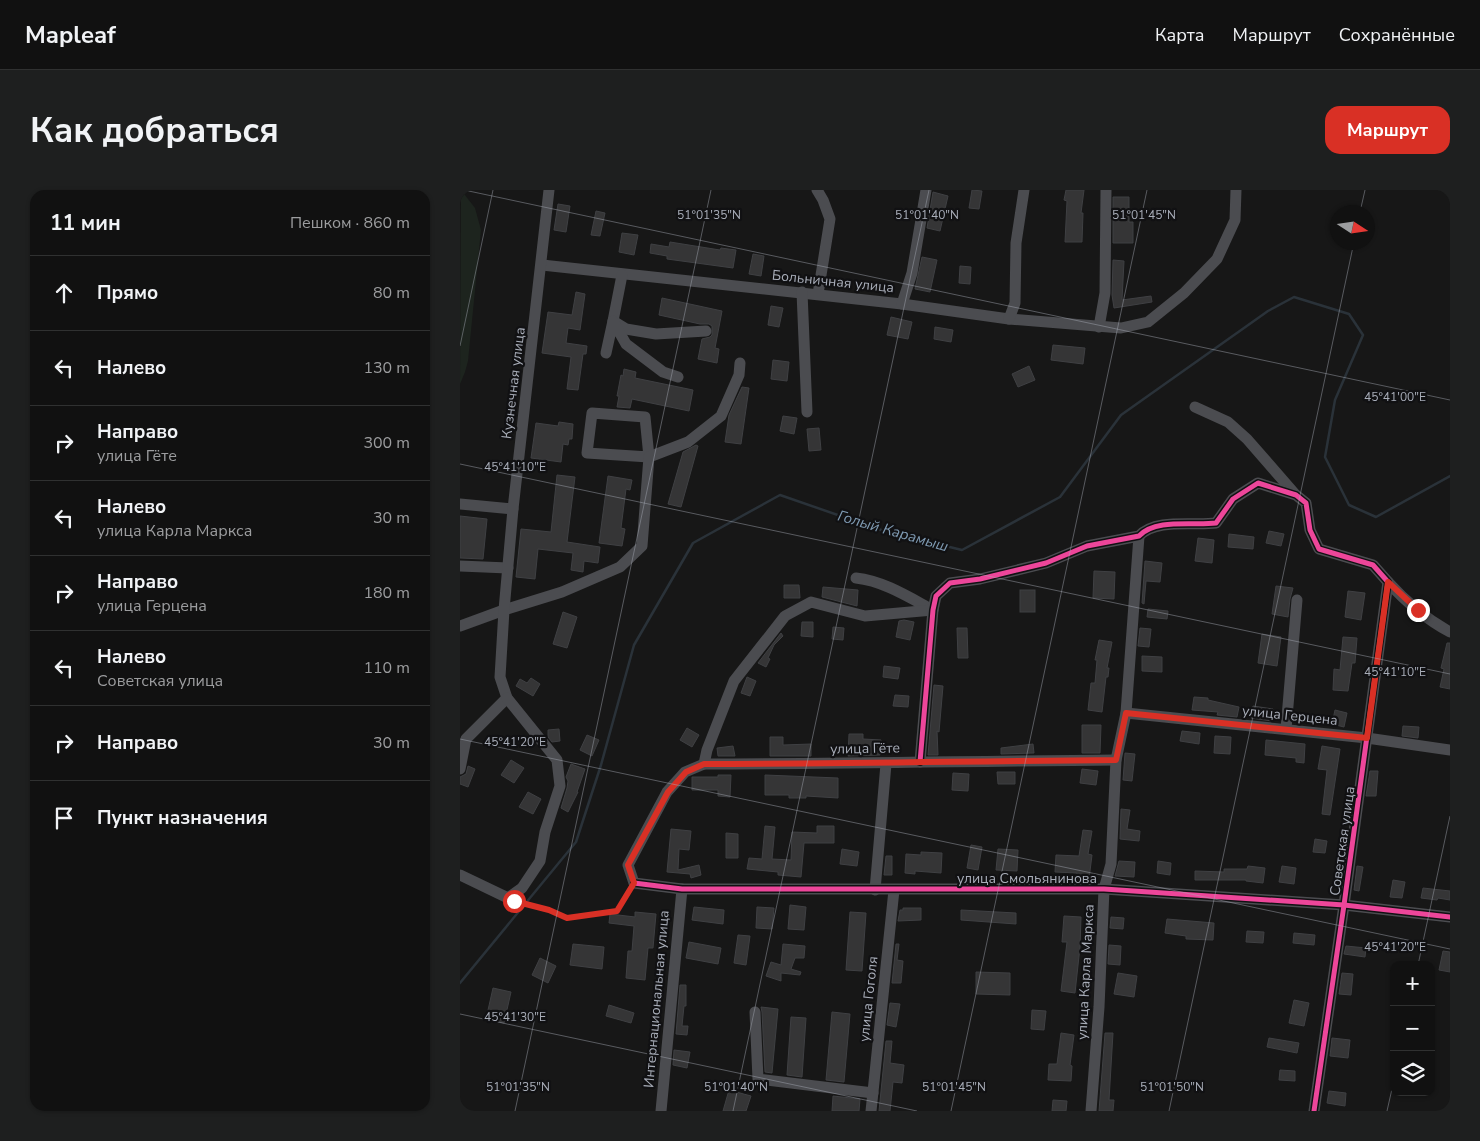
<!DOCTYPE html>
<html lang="ru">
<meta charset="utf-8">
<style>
:root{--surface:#111;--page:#1e1f1f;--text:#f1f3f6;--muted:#9c9d9f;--line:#303131;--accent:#d93025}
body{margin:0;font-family:"Nunito Sans",sans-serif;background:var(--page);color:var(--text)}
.controls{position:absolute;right:15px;bottom:15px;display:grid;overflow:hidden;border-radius:10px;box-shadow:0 1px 4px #0004}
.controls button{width:45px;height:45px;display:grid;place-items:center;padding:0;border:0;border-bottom:1px solid var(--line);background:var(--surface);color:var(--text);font:25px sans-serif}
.compass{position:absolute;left:870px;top:15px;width:45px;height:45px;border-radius:50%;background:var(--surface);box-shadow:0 1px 4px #0004;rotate:102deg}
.stop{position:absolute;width:15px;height:15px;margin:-11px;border:4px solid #d93025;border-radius:50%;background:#fff}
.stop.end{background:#d93025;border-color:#fff;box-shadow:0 1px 5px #0008}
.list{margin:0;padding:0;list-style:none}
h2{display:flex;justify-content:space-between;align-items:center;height:65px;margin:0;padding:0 20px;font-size:21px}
h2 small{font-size:16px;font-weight:400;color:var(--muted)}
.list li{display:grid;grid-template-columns:32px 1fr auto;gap:15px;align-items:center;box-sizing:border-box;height:75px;padding:0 20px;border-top:1px solid var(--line)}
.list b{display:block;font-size:19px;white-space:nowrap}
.list p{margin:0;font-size:16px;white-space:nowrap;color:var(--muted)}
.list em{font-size:16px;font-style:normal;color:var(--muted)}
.icon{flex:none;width:28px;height:28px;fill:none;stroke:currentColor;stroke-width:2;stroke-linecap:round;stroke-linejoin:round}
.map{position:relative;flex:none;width:990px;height:921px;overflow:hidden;border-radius:15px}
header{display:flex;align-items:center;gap:30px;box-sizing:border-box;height:70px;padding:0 25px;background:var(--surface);border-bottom:1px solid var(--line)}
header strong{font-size:24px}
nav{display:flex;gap:28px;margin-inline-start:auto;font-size:18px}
.intro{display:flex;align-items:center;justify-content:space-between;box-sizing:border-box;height:120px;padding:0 30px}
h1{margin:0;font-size:35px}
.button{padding:12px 22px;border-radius:15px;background:var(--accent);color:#fff;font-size:18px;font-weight:700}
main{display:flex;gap:30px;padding:0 30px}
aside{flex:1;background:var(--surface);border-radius:15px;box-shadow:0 1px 4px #0004}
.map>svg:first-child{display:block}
</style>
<header>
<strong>Mapleaf</strong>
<nav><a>Карта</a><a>Маршрут</a><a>Сохранённые</a></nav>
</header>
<div class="intro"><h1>Как добраться</h1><a class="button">Маршрут</a></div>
<main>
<aside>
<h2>11 мин<small>Пешком · 860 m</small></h2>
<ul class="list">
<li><svg class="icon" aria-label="ahead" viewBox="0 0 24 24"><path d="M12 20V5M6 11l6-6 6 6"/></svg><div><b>Прямо</b></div><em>80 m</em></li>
<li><svg class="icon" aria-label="left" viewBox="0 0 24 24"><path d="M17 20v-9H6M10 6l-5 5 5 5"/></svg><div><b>Налево</b></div><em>130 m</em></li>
<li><svg class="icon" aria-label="right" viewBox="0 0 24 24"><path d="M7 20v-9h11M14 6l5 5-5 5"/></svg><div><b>Направо</b><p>улица Гёте</p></div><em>300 m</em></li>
<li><svg class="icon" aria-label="left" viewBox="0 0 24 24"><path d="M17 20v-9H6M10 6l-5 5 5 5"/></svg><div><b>Налево</b><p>улица Карла Маркса</p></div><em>30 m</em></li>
<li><svg class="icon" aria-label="right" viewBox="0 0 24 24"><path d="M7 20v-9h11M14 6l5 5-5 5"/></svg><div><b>Направо</b><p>улица Герцена</p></div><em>180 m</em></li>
<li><svg class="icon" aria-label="left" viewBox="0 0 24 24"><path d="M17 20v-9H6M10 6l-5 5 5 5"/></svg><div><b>Налево</b><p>Советская улица</p></div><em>110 m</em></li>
<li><svg class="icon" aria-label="right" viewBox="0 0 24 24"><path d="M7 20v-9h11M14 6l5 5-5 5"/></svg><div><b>Направо</b></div><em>30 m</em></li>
<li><svg class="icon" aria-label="arrive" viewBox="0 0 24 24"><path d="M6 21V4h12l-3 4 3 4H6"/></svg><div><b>Пункт назначения</b></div></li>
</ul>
</aside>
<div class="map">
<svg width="990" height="921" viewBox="0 0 990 921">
<rect width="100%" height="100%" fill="#171717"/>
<polygon fill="#1d241e" points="1,0 15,18 21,40 8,171 5,182 0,194"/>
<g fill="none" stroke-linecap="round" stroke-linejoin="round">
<polyline stroke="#2a3239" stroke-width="2.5" points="0,793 116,652 141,575 174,455 233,353 320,305 424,341 502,360 600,307 661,225 808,121 834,107 889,124 903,145 875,210 865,267 889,315 916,327 990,286"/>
</g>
<g fill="#353536" stroke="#3f4043">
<polygon points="512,0 522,1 519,19 509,18"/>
<polygon points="606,0 624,0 621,23 623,23 622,52 605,52 607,11 604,10"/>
<polygon points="473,2 488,6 480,41 467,38"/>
<polygon points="653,7 669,7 669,32 673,32 673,53 653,53"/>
<polygon points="98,14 110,16 106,42 94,40"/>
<polygon points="136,21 145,23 140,46 131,45"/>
<polygon points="162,43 178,45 174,65 159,62"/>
<polygon points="210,52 260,60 261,58 276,60 273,78 207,69 207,66 190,63 191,54 209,57"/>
<polygon points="293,64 304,66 301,86 289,84"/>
<polygon points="462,67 477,70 470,102 455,99"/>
<polygon points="653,70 664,71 662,110 691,106 692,112 654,118 652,105"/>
<polygon points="500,76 511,77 510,94 499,93"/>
<polygon points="116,102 125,104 120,140 108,138 106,153 127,156 126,164 123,164 118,200 107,199 111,167 82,163 88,122 112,125"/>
<polygon points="202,108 262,121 255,158 259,159 257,173 238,169 242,149 250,147 252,145 252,136 249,134 240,134 199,125"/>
<polygon points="311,116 323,118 319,137 308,135"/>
<polygon points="431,127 452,132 448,149 427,145"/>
<polygon points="475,137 493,140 491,152 474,149"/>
<polygon points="593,155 625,158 623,174 591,170"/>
<polygon points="313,170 329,172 327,191 311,189"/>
<polygon points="569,176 575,190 558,197 552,184"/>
<polygon points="164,179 176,182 175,188 233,200 229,221 172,209 170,218 157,217 159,206 157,206 161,185 163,186"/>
<polygon points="282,197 289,198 281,254 265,252 269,225"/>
<polygon points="323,226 337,228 334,244 320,241"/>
<polygon points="99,232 113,234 112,249 109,249 108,255 103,254 101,272 71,268 76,233 98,236"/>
<polygon points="359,238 361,260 349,261 347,239"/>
<polygon points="236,255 238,256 221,317 208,314 223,262"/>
<polygon points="97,285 115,287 107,352 140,357 138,373 124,371 123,382 111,380 113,363 78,359 75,389 56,387 61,339 91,342"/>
<polygon points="148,286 172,290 170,300 166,299 161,338 165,339 162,356 139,353"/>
<polygon points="0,326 27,329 23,369 0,368"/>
<polygon points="809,341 824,344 821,356 806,353"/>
<polygon points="769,344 794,347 793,359 768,357"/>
<polygon points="738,348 754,350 752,373 735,371"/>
<polygon points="685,371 702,373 700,392 686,391 684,414 682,413"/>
<polygon points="634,381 655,382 654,409 633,408"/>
<polygon points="324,395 339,395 340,408 324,408"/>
<polygon points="816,396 833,398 830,409 828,427 812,424"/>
<polygon points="363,397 398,400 397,416 362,407"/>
<rect x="560" y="400" width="15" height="22"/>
<polygon points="888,401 905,403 901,430 885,427"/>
<polygon points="688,419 708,421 707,429 687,427"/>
<polygon points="103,422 117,427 107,458 93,454"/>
<polygon points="444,430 454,432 450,450 436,447 439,431"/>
<polygon points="342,432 353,432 353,447 341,446"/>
<polygon points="373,437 384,438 383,450 372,449"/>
<polygon points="497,438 507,438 508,468 498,468"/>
<polygon points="680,438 691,439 689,457 678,456"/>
<polygon points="321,443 323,446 314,455 308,468 310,469 306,477 298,473"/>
<polygon points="802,444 821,447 817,476 798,473"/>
<polygon points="883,447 897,448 895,473 892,473 888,501 873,500 874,479 880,480"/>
<polygon points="639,450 652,452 647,478 649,478 648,487 646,487 642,522 628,520 631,493 635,493 637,470 635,470"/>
<polygon points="987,453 990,453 990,499 980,497 984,479 981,478"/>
<polygon points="682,466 702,467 702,482 682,481"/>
<polygon points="424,476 440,478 438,489 423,487"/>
<polygon points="287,487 296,491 290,506 281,503"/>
<polygon points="71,488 80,494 73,506 56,496 60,489 67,493"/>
<polygon points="474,495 483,496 479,542 477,541 478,565 468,565"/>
<polygon points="435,505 449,506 448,517 433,516"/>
<polygon points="734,507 748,508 748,510 779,517 777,527 757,525 758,522 732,520"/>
<polygon points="793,516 813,519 812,531 791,528"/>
<polygon points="875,520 887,523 884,537 872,534"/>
<polygon points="622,535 641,535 640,563 622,563"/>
<polygon points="943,536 959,537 958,548 942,546"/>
<polygon points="227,538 239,545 232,557 220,550"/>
<polygon points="99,539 100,551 92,552 88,547 88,540"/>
<polygon points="722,541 740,543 739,554 720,551"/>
<polygon points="389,544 403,544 403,549 421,550 420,565 388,566"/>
<polygon points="127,545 139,550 132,566 120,560"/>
<polygon points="755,546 771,547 770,564 754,563"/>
<polygon points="310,547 323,547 323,555 351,554 351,566 310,566"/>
<polygon points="806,550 845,554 844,573 836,572 836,568 805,565"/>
<polygon points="573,554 574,563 541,564 541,558"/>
<polygon points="273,556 275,566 258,566 257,558"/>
<polygon points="862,556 880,559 870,625 862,624 867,580 858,579"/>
<polygon points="665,563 675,564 672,591 663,590"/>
<polygon points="51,570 64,578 54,593 41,585"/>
<polygon points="111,574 125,579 117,602 118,602 108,622 101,618 107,598 108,591 106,587"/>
<polygon points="8,576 15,579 8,597 0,594 0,587 6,584"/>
<polygon points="622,579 638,581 636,595 620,593"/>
<polygon points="910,581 918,581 916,606 906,606"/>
<polygon points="537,582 555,582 555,594 538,594"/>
<polygon points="493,583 509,584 508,601 492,600"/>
<polygon points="258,585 271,585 270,607 258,606 258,600 232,600 232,587 258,587"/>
<polygon points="305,585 378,588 378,608 346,606 346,608 329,608 329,605 305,605"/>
<polygon points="68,602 81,609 73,624 59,617"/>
<polygon points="661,619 670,620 667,639 680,641 679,651 660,649"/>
<polygon points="305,636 315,637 312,669 331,670 332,642 357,643 357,636 374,636 374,653 344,653 341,687 318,685 318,682 287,679 289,668 302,669"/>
<polygon points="211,639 231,641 229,660 219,659 218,680 239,675 241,685 231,688 230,684 207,682"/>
<polygon points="623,640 632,641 628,664 632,665 629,689 617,687 617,683 595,682 596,665 619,666"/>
<polygon points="266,643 278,644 278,668 266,668"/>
<polygon points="855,649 867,651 865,663 853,662"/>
<polygon points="511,655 522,657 518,680 507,678"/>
<polygon points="382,659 399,662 397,676 380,674"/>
<polygon points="538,659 558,660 557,681 536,680"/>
<polygon points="461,662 482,663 481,683 455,681 455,684 445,683 446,664 461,665"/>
<polygon points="426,666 432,666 432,685 424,685"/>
<polygon points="659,671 675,672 674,687 655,686"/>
<polygon points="698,671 711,673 710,685 697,683"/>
<polygon points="788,676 805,678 803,693 786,691 786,690 735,690 735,681 764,682 764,679 787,679"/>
<polygon points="822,676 836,678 834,694 819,692"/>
<polygon points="897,676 903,677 899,701 894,700"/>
<polygon points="933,690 945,692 942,708 930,707"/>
<polygon points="963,698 990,701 990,710 978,708 977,710 961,708"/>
<polygon points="330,715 346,717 344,740 328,739"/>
<polygon points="234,717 264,720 263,734 232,730"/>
<polygon points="297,717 314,718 312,739 296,738"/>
<polygon points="443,718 461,718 461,730 438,731 440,720 443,720"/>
<polygon points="501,720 556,723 556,734 501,730"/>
<polygon points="175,722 196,724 193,758 188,758 185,790 166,788 168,761 172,761 174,736 149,733 150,724 175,727"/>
<polygon points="390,722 406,723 402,781 386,780"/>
<polygon points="604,726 621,727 620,757 615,803 601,801 607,752 602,752"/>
<polygon points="651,727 664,728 663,739 650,738"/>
<polygon points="707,729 754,733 753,750 726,749 726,746 705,743"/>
<polygon points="787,741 804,742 803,753 786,752"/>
<polygon points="834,743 855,745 854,755 833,753"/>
<polygon points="278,745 290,746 286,775 274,773"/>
<polygon points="229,752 261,758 258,774 226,768"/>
<polygon points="113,754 144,757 142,779 110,775"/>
<polygon points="323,754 345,756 344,768 335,768 331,779 341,782 340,785 321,783 321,791 306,786 311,772 321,775"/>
<polygon points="436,754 439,754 437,770 443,771 441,793 432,793"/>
<polygon points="649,755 661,756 660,775 648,774"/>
<polygon points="886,756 906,758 905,767 884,764"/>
<polygon points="983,761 990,762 990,782 979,780"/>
<polygon points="80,768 96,776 88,793 72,785"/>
<polygon points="516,782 550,783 550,805 516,804"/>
<polygon points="658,783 677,786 674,807 654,804"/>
<polygon points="882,783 893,784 891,805 879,804"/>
<polygon points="220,795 226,795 226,816 224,816 222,836 228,836 227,845 216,844"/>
<polygon points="33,798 51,802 44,833 26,829"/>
<polygon points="834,810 849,813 844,836 829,833"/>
<polygon points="430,813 440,814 436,837 427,835"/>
<polygon points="149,815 174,823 171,833 146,826"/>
<polygon points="301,817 318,819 312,883 305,882 302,822"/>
<polygon points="572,820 586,821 584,840 571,839"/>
<polygon points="372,822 390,824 384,892 366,890"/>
<polygon points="331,827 346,828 342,887 327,885"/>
<polygon points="601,843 614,845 610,875 612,876 611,891 588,890 589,874 597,874"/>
<polygon points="645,843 653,843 649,910 654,910 653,921 639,921"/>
<polygon points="809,848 839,853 837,863 807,857"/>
<polygon points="872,848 890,850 888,868 870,866"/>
<polygon points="426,851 432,851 430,873 444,875 442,893 433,892 430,921 419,921"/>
<polygon points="214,860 230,862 227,878 213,875"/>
<polygon points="820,880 835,881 835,891 819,890"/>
<polygon points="269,900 291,906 286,921 263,921"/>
<polygon points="869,901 886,903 885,916 867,913"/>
<polygon points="373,906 400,909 399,921 372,921"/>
<polygon points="593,910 607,911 606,921 592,921"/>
</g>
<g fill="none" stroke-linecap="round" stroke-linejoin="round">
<polyline stroke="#4d4e52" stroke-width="2" stroke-dasharray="2.5 4" stroke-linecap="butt" points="60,712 89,720 107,728 157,721 169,701"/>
<g stroke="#4b4c50" stroke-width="11">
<polyline points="357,0 363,10 370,29 358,104"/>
<polyline points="82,75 442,114 549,129 661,138 688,132 724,103 757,69 775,30 776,0"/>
<polyline points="162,85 153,131 166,139 196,144 246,141"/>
<polyline points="342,102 347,222"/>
<polyline points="442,114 452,83 466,0"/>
<polyline points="549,129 555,113 556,53 564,0"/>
<polyline points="639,137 645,103 646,0"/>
<polyline points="146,163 153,131 166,154 203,182 218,187"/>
<polyline points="735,217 768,232 787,249 835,304"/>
<polygon points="132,223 185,227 189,267 127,263"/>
<polyline points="0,314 53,319"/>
<polyline points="0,376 48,378"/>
<path d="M396 388C423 391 447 406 471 419"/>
<path d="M928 392C946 412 966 429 990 442"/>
<polyline points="0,436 44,420 102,402 160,377 182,356 189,267 228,252 261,226 279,185 280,173"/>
<polyline points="666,523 907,548 990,560"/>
<polyline points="826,539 837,410"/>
<path d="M656 570C519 571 381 574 244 574L225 582 207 602 168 675 174 693 222 699H644L884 715 990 727"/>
<path d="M460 572 473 420 476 406 490 393 520 389 586 373 627 356 679 346C696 328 733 336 756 333L773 309 798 293 836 305 846 313 850 340 859 359 913 375 928 392 884 715 854 921"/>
<polyline points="244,574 247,560 274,491 325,426 351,412 405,426 473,420"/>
<polyline points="0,579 6,549 47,508 40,487 44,420 53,319 89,0"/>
<polyline points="0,685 48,708 62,698 80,671 85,642 100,596 97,570 47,508"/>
<polyline points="415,700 426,574"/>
<polyline points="295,822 298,889 413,903"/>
<polyline points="201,921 222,699"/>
<polyline points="411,921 434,700"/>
<polyline points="631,921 639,817 644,699 651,674 656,570 666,523 679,346"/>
</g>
<g stroke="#111113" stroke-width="8">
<g id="cycleway">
<path d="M460 572 473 420 476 406 490 393 520 389 586 373 627 356 679 346C696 328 733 336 756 333L773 309 798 293 836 305 846 313 850 340 859 359 913 375 928 392 884 715 854 921"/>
<polyline points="174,693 222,699 644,699 884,715 990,727"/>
</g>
</g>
<use href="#cycleway" stroke="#ed469a" stroke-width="5"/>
</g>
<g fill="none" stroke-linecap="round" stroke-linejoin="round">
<path stroke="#d93025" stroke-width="6" d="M54 711 89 720 107 728 157 721 174 693 168 675 208 602 226 582 244 574C381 574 519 571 656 570L666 523 907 548 928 392 958 420"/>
</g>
<path fill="none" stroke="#a8adb8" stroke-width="1" stroke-opacity="0.45" d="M4 0 990 210M900 22 905 0M0 156 33 0M0 274 990 484M0 549 990 759M958 775 990 626M0 824 457 921M55 921 251 0M273 921 469 0M491 921 687 0M709 921 894 52M927 921 934 890"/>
<g text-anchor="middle" stroke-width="4.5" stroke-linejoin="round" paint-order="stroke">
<g font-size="14" fill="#a8adb8" stroke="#111113">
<text transform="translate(373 91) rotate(6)" y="5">Больничная улица</text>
<text transform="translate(53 193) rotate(-83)" y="5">Кузнечная улица</text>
<text transform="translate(830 525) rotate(6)" y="5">улица Герцена</text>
<text transform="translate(405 558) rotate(-1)" y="5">улица Гёте</text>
<text transform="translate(882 651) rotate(-82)" y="5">Советская улица</text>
<text x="567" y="693">улица Смольянинова</text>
<text transform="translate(625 782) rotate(-87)" y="5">улица Карла Маркса</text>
<text transform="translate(196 809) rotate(-85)" y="5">Интернациональная улица</text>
<text transform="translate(408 809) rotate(-84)" y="5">улица Гоголя</text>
</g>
<g font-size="15" font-style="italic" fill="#7f9bb3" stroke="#111113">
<text transform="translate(433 341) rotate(16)" y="5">Голый Карамыш</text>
</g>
</g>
<g font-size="12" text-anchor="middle" fill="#a8adb8" stroke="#111113" stroke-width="4.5" stroke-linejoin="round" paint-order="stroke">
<text x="249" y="29">51°01'35"N</text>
<text x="467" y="29">51°01'40"N</text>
<text x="684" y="29">51°01'45"N</text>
<text x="935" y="211">45°41'00"E</text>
<text x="55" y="281">45°41'10"E</text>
<text x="935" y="486">45°41'10"E</text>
<text x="55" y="556">45°41'20"E</text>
<text x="935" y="761">45°41'20"E</text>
<text x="55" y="831">45°41'30"E</text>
<text x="58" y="901">51°01'35"N</text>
<text x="276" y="901">51°01'40"N</text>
<text x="494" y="901">51°01'45"N</text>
<text x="712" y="901">51°01'50"N</text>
</g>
</svg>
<div class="controls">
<button>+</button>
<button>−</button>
<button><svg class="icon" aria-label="layers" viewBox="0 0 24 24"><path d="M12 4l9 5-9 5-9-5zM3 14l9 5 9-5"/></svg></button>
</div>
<svg class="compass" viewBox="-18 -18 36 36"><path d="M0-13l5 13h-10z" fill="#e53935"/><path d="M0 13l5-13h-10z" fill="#9c9d9f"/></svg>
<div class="stop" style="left:54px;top:711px"></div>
<div class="stop end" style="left:958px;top:420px"></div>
</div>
</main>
